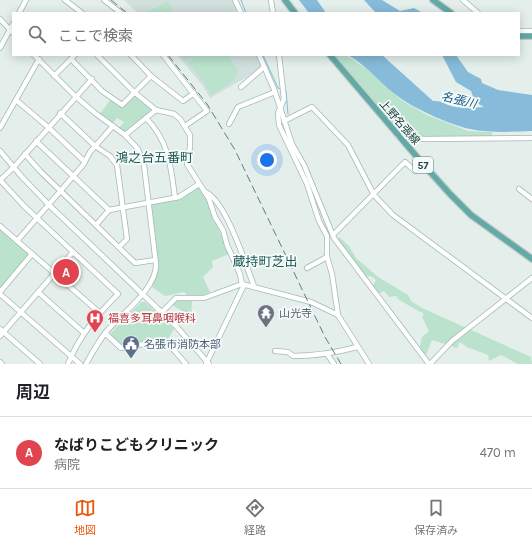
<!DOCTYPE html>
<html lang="ja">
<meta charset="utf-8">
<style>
:root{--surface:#fff;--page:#f6f6f6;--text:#202124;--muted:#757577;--line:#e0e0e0;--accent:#ea580c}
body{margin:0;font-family:Karla,"Noto Sans JP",sans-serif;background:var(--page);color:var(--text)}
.you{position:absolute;left:267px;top:160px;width:14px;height:14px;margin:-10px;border:3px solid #fff;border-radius:50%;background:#1a73e8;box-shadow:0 0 0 6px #1a73e833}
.badge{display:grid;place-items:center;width:26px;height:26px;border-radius:50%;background:var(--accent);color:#fff;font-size:13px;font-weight:700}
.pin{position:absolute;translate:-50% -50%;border:2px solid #fff;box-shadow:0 1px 4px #0006}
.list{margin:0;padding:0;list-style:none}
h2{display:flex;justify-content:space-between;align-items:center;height:52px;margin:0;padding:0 16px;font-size:17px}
h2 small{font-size:13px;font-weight:400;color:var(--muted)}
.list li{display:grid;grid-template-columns:26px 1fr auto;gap:12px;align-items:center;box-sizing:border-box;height:72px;padding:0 16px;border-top:1px solid var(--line)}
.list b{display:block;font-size:15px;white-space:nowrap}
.list p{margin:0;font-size:13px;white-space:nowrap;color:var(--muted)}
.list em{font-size:13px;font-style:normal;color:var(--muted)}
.icon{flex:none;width:22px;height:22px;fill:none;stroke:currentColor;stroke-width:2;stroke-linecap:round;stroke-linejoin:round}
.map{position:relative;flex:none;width:532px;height:364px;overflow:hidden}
.search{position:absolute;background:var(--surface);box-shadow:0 2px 10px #0003;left:12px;right:12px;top:12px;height:44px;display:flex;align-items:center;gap:10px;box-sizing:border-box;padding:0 14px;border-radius:0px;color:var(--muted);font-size:15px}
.sheet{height:124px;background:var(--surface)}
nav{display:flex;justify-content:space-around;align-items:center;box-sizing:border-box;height:56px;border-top:1px solid var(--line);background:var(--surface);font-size:11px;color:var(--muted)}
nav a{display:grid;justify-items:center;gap:2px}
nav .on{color:var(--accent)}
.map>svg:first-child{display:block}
</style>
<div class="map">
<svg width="532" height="364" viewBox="0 0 532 364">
<rect width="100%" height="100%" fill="#e4efec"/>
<g fill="#d1dfdd">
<polygon points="124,0 232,0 238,13 138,13"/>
<polygon points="177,55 257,55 261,67 247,77 210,98 203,86"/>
</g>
<g fill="#bae2cd">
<polygon points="168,1 174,13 146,13"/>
<polygon points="180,55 228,55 238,71 232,82 211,95 203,81 187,62 195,56 185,61"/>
<polygon points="334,55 346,55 368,70 401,100 427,115 468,131 492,132 492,136 433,137 402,135 393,122"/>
<polygon points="134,93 154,110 125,133 119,128 124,122 117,118 113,123 100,114 111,99 122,106"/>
<polygon points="200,185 229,254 212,261 213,267 203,277 210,292 200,297 189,297 184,292 165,296 152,287 159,268 150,204 179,197"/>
<polygon points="0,229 29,254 29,256 0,289"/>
<polygon points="339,237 349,246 356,258 378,277 408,295 411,301 422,308 531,357 532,364 518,364 501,355 489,361 488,355 467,347 460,342 457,348 432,340 426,355 420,347 422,337 429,331 422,317 424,314 399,300 396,296 389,297 384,291 377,294 372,287 376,280 371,276 366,277 338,240"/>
<polygon points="178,299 192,301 191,317 171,304"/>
<polygon points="141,302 145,302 174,329 167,341 121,346 110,336 111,333"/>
</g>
<g fill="#86bbd9">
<polygon points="299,0 317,0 326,13 309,13"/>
<polygon points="364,0 382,0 400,11 414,8 423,13 376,13"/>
<path d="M348 55H382L433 101C440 101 442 102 448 105 459 109 473 108 484 107L475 102 471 91 456 82 442 55H456L468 72 481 79 482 83 498 90 532 95V131C512 132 490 133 470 129 451 125 420 111 403 100 383 87 369 67 348 55Z"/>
</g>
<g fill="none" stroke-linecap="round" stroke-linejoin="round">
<g stroke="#86bbd9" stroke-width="1">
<polyline points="241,0 246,13"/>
<polyline points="263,55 278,88 281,89"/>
<polyline points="286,91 288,114"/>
</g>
<g stroke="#a6b8b5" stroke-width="6">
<g id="minor">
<polyline points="65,0 82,13"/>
<polyline points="104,0 121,13"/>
<polyline points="235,0 241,13"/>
<polyline points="271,0 273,13"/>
<polyline points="463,0 478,13"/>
<polyline points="19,13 26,0"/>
<polyline points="0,19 13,33"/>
<polyline points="519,31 532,31"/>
<polyline points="0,48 13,24"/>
<path d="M34 55 75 96 95 113 125 135 138 149 144 165 156 264C157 289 121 314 106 332 98 342 92 353 86 364"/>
<polyline points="97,55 134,92 156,110 174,114 180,119 190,135 190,147 187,164 209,199 215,217 223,230 227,245 240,274 242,284"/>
<polyline points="131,55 151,76 183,101 194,93"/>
<polyline points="163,55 207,111 185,126"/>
<polyline points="259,55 274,89 292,144 304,165 334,238 429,364"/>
<polyline points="279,55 284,99 278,113 279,125 307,184 319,221 327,236 327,257 332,274 338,315"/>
<polyline points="71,59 102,91 122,105 151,76"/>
<polyline points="54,76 75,55"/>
<polyline points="241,87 264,67"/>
<polyline points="16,100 48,127 85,162"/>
<polyline points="60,113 95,146 110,156 117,165 127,239 119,247"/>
<path d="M146 118C169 141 171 167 175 198"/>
<polyline points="284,121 312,107 348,145 374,195 393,215 532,318"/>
<polyline points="229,124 238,107 275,92"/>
<polyline points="0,128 39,59"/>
<polyline points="125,135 156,110"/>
<polyline points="398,136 424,139 532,138"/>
<polyline points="36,141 109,210"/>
<polyline points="0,151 22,177 49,205 176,326 209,364"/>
<polyline points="25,154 40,171 135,263 155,260"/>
<path d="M0 180 24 206 118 294C97 315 79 336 68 364"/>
<polyline points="0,180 14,167 92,79"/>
<polyline points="519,189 532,199"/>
<path d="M204 191C226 200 245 263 254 286"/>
<polyline points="96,225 109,210 179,197 199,184"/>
<polyline points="0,226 100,313"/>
<polyline points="333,235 405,162 415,171 423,164"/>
<polyline points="17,241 83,165 90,152 113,126"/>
<polyline points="307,268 327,257"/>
<polyline points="0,292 32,254"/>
<polyline points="38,292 84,333"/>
<polyline points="0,294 80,364"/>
<polyline points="162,312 176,298 204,298 242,284 311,302 338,315 369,364"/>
<polyline points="0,329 40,364"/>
<polyline points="105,333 121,348 150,343 167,342 186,364"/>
<polyline points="0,336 73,252"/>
<path d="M275 351 288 352 293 356C315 356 335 353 357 347"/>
<polyline points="327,354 334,364"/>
<polyline points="0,362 2,364"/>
<polyline points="206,364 244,285"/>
<polyline points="430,364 452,341 532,278"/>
</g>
</g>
<g stroke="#c1caca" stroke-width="8">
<g id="major">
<polyline points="285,0 295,13"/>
<polyline points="433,0 451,13"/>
<polyline points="519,36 532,36"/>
<polyline points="330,55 423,164 450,194 471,215 532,259"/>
</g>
</g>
<use href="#minor" stroke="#fff" stroke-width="4.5"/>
<use href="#major" stroke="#63a9a6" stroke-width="5.5"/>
<g stroke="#5b7e7c" stroke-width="1" stroke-dasharray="8 4" stroke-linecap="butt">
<polyline points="111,0 127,13"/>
<polyline points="168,55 207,104 235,150 325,337 341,364"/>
</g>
</g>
<defs>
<g id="temple-pin" transform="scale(0.9)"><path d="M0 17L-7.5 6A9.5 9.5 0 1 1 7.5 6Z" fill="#6b7280" stroke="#f5fbf9"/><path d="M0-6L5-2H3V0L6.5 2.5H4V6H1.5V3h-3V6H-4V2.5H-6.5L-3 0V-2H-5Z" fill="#fff"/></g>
<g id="hospital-pin" transform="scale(0.9)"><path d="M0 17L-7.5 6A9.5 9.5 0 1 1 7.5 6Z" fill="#e0444e" stroke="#f5fbf9"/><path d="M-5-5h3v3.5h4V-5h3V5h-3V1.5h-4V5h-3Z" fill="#fff"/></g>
<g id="civic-pin" transform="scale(0.9)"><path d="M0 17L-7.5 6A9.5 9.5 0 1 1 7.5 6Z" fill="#5c6f8a" stroke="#f5fbf9"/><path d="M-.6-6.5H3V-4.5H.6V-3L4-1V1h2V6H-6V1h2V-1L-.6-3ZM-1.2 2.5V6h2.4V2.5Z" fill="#fff"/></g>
</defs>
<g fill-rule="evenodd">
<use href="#temple-pin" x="266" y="313"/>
<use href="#hospital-pin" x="95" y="318"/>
<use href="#civic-pin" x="131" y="344"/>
</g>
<g text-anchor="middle" stroke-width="3.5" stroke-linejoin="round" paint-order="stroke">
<rect fill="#f5fbf9" stroke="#617a78" stroke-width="1" x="413" y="157" width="20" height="16" rx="3"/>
<g font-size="10" font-weight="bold" fill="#214341">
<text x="423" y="169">57</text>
</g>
<g font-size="11" fill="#214341" stroke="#f5fbf9">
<text transform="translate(400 122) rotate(49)" y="4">上野名張線</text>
</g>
<g font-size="11" fill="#5b616d" stroke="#f5fbf9" text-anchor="start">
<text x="279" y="317">山光寺</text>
</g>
<g font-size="11" fill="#be3a42" stroke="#f5fbf9" text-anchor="start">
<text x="108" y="322">福喜多耳鼻咽喉科</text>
</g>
<g font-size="11" fill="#4e5e75" stroke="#f5fbf9" text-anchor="start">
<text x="144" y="348">名張市消防本部</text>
</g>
<g font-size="12" font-style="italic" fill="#135b86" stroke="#f5fbf9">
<text transform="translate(459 100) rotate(14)" y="4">名張川</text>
</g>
<g font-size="13" fill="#1a5756" stroke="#f5fbf9">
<text x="154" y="162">鴻之台五番町</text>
<text x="265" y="266">蔵持町芝出</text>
</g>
</g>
</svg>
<div class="you"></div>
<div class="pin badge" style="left:66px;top:272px;background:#e0444e">A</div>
<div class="search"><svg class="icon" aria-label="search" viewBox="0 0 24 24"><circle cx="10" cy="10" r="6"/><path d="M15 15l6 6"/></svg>ここで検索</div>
</div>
<section class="sheet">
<h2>周辺<small></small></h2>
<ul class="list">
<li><span class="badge" style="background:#e0444e">A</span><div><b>なばりこどもクリニック</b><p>病院</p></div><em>470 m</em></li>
</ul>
</section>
<nav>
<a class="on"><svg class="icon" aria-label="map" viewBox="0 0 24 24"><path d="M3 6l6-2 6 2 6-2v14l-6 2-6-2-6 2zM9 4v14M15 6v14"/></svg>地図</a>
<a><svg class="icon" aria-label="directions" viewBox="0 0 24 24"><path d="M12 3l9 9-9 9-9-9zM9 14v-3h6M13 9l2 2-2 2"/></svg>経路</a>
<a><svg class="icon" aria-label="saved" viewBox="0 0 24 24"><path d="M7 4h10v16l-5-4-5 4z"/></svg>保存済み</a>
</nav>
